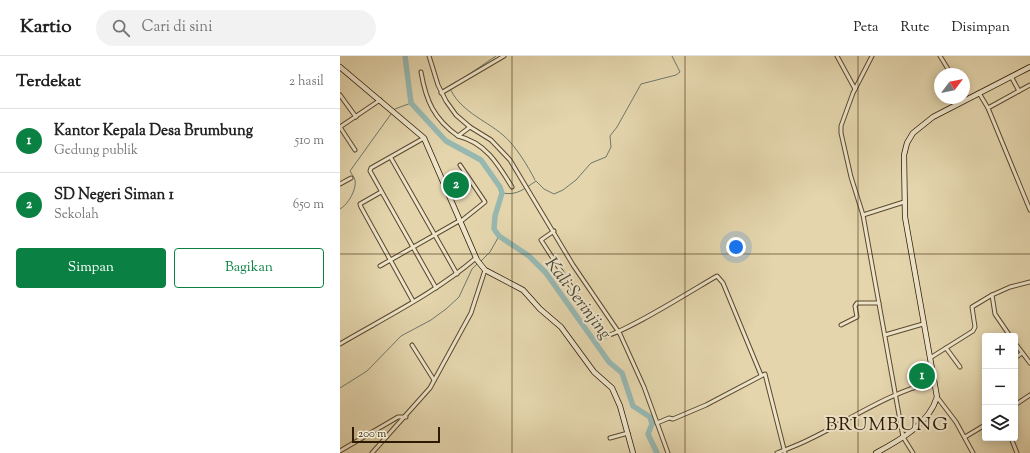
<!DOCTYPE html>
<html lang="id">
<meta charset="utf-8">
<style>
:root{--surface:#fff;--page:#f2f2f2;--text:#222;--muted:#767676;--line:#e0e0e0;--accent:#0b8043}
body{margin:0;font-family:"Sorts Mill Goudy",serif;background:var(--page);color:var(--text)}
.controls{position:absolute;right:12px;bottom:12px;display:grid;overflow:hidden;border-radius:4px;box-shadow:0 2px 10px #0003}
.controls button{width:36px;height:36px;display:grid;place-items:center;padding:0;border:0;border-bottom:1px solid var(--line);background:var(--surface);color:var(--text);font:20px sans-serif}
.compass{position:absolute;left:594px;top:12px;width:36px;height:36px;border-radius:50%;background:var(--surface);box-shadow:0 2px 10px #0003;rotate:58deg}
.scale{position:absolute;left:12px;bottom:10px;width:88px;box-sizing:border-box;padding-left:4px;border:2px solid #2d1a02;border-top:0;font-size:11px;line-height:14px;white-space:nowrap;color:#2d1a02;-webkit-text-stroke:3px #ede4ca;paint-order:stroke}
.you{position:absolute;left:396px;top:191px;width:14px;height:14px;margin:-10px;border:3px solid #fff;border-radius:50%;background:#1a73e8;box-shadow:0 0 0 6px #1a73e833}
.badge{display:grid;place-items:center;width:26px;height:26px;border-radius:50%;background:var(--accent);color:#fff;font-size:13px;font-weight:700}
.pin{position:absolute;translate:-50% -50%;border:2px solid #fff;box-shadow:0 1px 4px #0006}
.list{margin:0;padding:0;list-style:none}
h2{display:flex;justify-content:space-between;align-items:center;height:52px;margin:0;padding:0 16px;font-size:17px}
h2 small{font-size:13px;font-weight:400;color:var(--muted)}
.list li{display:grid;grid-template-columns:26px 1fr auto;gap:12px;align-items:center;box-sizing:border-box;height:64px;padding:0 16px;border-top:1px solid var(--line)}
.list b{display:block;font-size:15px;white-space:nowrap}
.list p{margin:0;font-size:13px;white-space:nowrap;color:var(--muted)}
.list em{font-size:13px;font-style:normal;color:var(--muted)}
.actions{display:flex;gap:8px;padding:12px 16px}
.actions a{flex:1;padding:9px 0;border:1px solid var(--accent);border-radius:4px;text-align:center;font-size:14px;color:var(--accent)}
.actions .main{background:var(--accent);color:#fff}
.icon{flex:none;width:22px;height:22px;fill:none;stroke:currentColor;stroke-width:2;stroke-linecap:round;stroke-linejoin:round}
.map{position:relative;flex:none;width:690px;height:397px;overflow:hidden}
header{display:flex;align-items:center;gap:24px;box-sizing:border-box;height:56px;padding:0 20px;background:var(--surface);border-bottom:1px solid var(--line)}
header strong{font-size:19px}
nav{display:flex;gap:22px;margin-inline-start:auto;font-size:14px}
.search{width:280px;height:36px;background:var(--page);display:flex;align-items:center;gap:10px;box-sizing:border-box;padding:0 14px;border-radius:22px;color:var(--muted);font-size:15px}
main{display:flex}
aside{flex:1;background:var(--surface)}
.map>svg:first-child{display:block}
</style>
<header>
<strong>Kartio</strong>
<div class="search"><svg class="icon" aria-label="search" viewBox="0 0 24 24"><circle cx="10" cy="10" r="6"/><path d="M15 15l6 6"/></svg>Cari di sini</div>
<nav><a>Peta</a><a>Rute</a><a>Disimpan</a></nav>
</header>
<main>
<aside>
<h2>Terdekat<small>2 hasil</small></h2>
<ul class="list">
<li><span class="badge">1</span><div><b>Kantor Kepala Desa Brumbung</b><p>Gedung publik</p></div><em>510 m</em></li>
<li><span class="badge">2</span><div><b>SD Negeri Siman 1</b><p>Sekolah</p></div><em>650 m</em></li>
</ul>
<div class="actions"><a class="main">Simpan</a><a>Bagikan</a></div>
</aside>
<div class="map">
<svg width="690" height="397" viewBox="0 0 690 397">
<rect width="100%" height="100%" fill="#e4d5ad"/>
<filter id="stains"><feTurbulence type="fractalNoise" baseFrequency=".005" numOctaves="4"/><feColorMatrix values="0 0 0 0 .2 0 0 0 0 .09 0 0 0 0 .02 0 0 0 .5 -.17"/></filter>
<radialGradient id="worn" r=".72"><stop offset=".6" stop-color="#630" stop-opacity="0"/><stop offset="1" stop-color="#630" stop-opacity=".3"/></radialGradient>
<g fill="none" stroke-linecap="round" stroke-linejoin="round">
<g stroke="#6d796b" stroke-width="1">
<polyline points="119,25 156,0"/>
<path d="M116 26 109 30C119 55 144 63 163 79 175 89 188 110 195 124"/>
<polyline points="55,53 71,47"/>
<path d="M162 137C177 140 184 133 196 125L204 133 214 138 223 134 236 124 251 107 266 101 271 91 270 80 277 71 301 28 336 19 340 16 332 0"/>
<path d="M0 153C8 149 17 133 15 124 14 121 11 117 10 115L51 58"/>
<polyline points="140,206 150,196 159,180"/>
<polyline points="0,332 27,315 61,280 91,264 106,253 119,241 132,213 137,208"/>
</g>
<polyline stroke="#97b8b1" stroke-width="5.5" points="65,0 71,47 106,85 141,104 160,131 162,137 155,160 154,173 159,180 189,200 206,217 269,306 282,317 293,350 310,361 312,368 308,378 317,397"/>
<g stroke="#5b492d" stroke-width="5">
<g id="street">
<polyline points="89,0 98,29 106,45 116,59 130,71 151,84 170,104 233,209 280,278 304,331 328,397"/>
<polyline points="497,0 515,33"/>
<polyline points="532,0 513,37 501,70 501,77 511,121 523,159 563,381 573,397"/>
<polyline points="600,0 611,18"/>
<path d="M81 16C86 45 94 63 118 80L130 71"/>
<polyline points="672,22 679,35 690,29"/>
<polyline points="101,37 164,0"/>
<polyline points="639,37 648,52 679,35"/>
<polyline points="0,39 16,61"/>
<polyline points="648,52 690,154"/>
<polyline points="0,71 40,44"/>
<polyline points="0,71 15,94"/>
<path d="M118 80C146 87 158 108 172 131"/>
<polyline points="84,82 31,112 30,115 96,232"/>
<polyline points="51,102 117,218"/>
<polyline points="0,128 11,122"/>
<polyline points="41,136 20,148 21,151 73,245"/>
<polyline points="523,159 564,146"/>
<polyline points="120,166 145,146 120,109"/>
<path d="M214 175 201 184 263 280C277 282 359 230 377 220L383 227 421 319"/>
<polyline points="40,210 119,165"/>
<polyline points="501,269 517,261 515,250 517,247 539,247"/>
<polyline points="545,279 583,268"/>
<polyline points="670,280 655,258 652,239 670,231 690,226"/>
<polyline points="675,287 690,307"/>
<path d="M0 288C46 261 95 237 136 202"/>
<polyline points="72,289 94,324"/>
<polyline points="606,292 620,311"/>
<polyline points="590,302 633,275 635,271 632,251 652,239"/>
<polyline points="675,302 682,297"/>
<polyline points="597,341 616,366 633,397"/>
<polyline points="675,349 690,339"/>
<polyline points="317,367 329,362 333,363 366,349 425,318 445,397"/>
<polyline points="625,381 645,369"/>
<polyline points="270,382 288,377"/>
<polyline points="671,382 677,397"/>
<polyline points="0,395 58,361 66,361"/>
<polyline points="32,397 90,332 131,257 145,214"/>
<path d="M437 397C447 393 458 389 468 384 510 364 549 336 594 326"/>
</g>
</g>
<g stroke="#2d1a02" stroke-width="6">
<g id="secondary">
<polyline points="0,11 84,82 137,204 145,214 183,234 200,253 221,271 254,316 272,332 280,350 293,397"/>
<path d="M536 397C560 384 589 368 597 341L565 161 564 99 567 87 573 77 593 61 690 11"/>
</g>
</g>
<use href="#street" stroke="#ede4ca" stroke-width="3"/>
<use href="#secondary" stroke="#ede4ca" stroke-width="4.5"/>
</g>
<path fill="none" stroke="#2d1a02" stroke-width="1" stroke-opacity="0.55" d="M172 0V397M345 0V397M518 0V397M0 198H690"/>
<g text-anchor="middle" stroke-width="4" stroke-linejoin="round" paint-order="stroke">
<g font-size="18" font-style="italic" fill="#4d4937" stroke="#ede4ca">
<text transform="translate(239 242) rotate(53)" y="6">Kali Serinjing</text>
</g>
<g font-size="19" letter-spacing="1" fill="#2d1a02" stroke="#ede4ca">
<text x="547" y="374">BRUMBUNG</text>
</g>
</g>
<rect width="100%" height="100%" filter="url(#stains)"/>
<rect width="100%" height="100%" fill="url(#worn)"/>
</svg>
<div class="controls">
<button>+</button>
<button>−</button>
<button><svg class="icon" aria-label="layers" viewBox="0 0 24 24"><path d="M12 4l9 5-9 5-9-5zM3 14l9 5 9-5"/></svg></button>
</div>
<svg class="compass" viewBox="-18 -18 36 36"><path d="M0-13l5 13h-10z" fill="#e53935"/><path d="M0 13l5-13h-10z" fill="#767676"/></svg>
<div class="scale">200 m</div>
<div class="you"></div>
<div class="pin badge" style="left:582px;top:320px">1</div>
<div class="pin badge" style="left:116px;top:129px">2</div>
</div>
</main>
